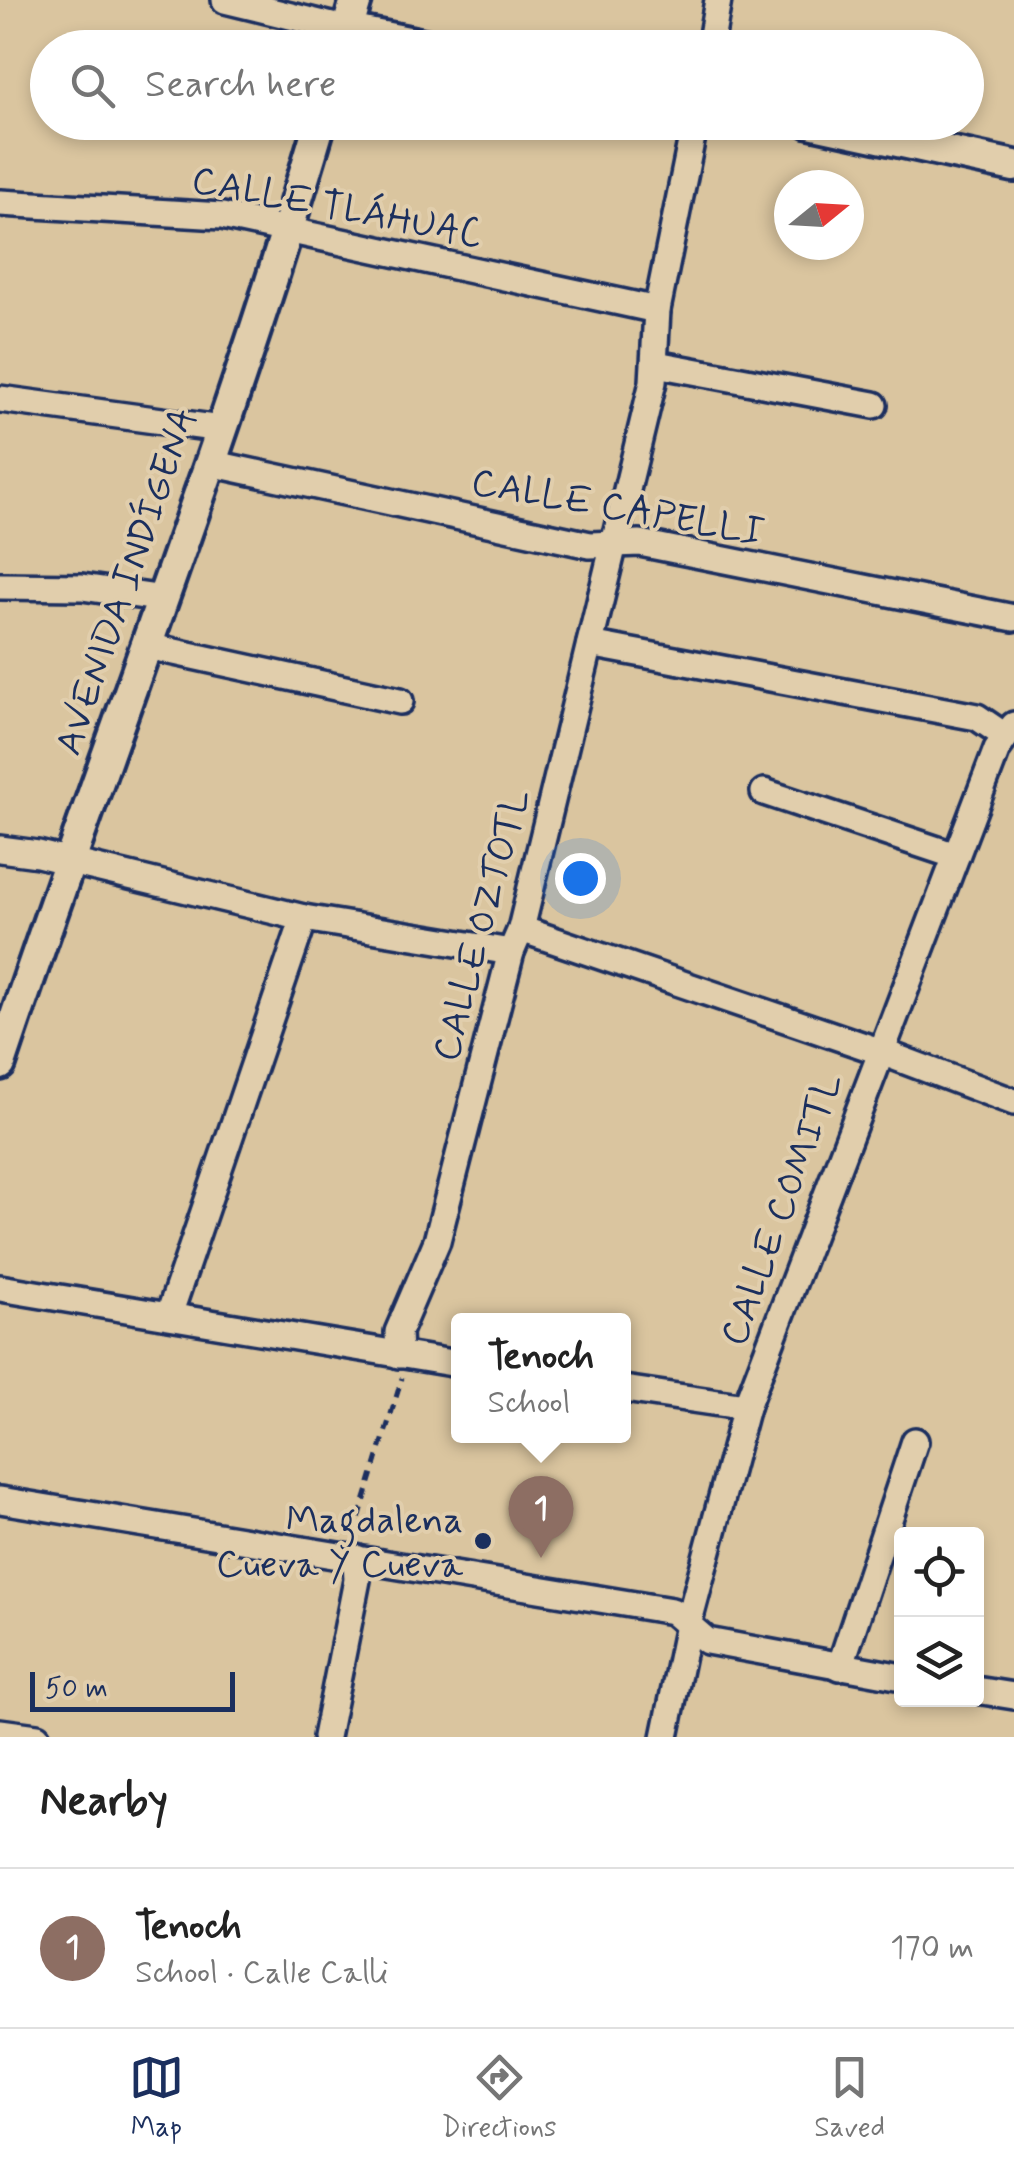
<!DOCTYPE html>
<meta charset="utf-8">
<style>
:root{--surface:#fff;--page:#f2f2f2;--text:#222;--muted:#767676;--line:#e0e0e0;--accent:#1b2f5e}
body{margin:0;font-family:Mynerve,sans-serif;background:var(--page);color:var(--text)}
.controls{position:absolute;right:30px;bottom:30px;display:grid;overflow:hidden;border-radius:10px;box-shadow:0 5px 15px #0003}
.controls button{width:90px;height:90px;display:grid;place-items:center;padding:0;border:0;border-bottom:2px solid var(--line);background:var(--surface);color:var(--text);font:50px sans-serif}
.compass{position:absolute;left:774px;top:170px;width:90px;height:90px;border-radius:50%;background:var(--surface);box-shadow:0 5px 15px #0003;rotate:72deg}
.scale{position:absolute;left:30px;bottom:25px;width:205px;box-sizing:border-box;padding-left:10px;border:5px solid #1b2f5e;border-top:0;font-size:28px;line-height:35px;white-space:nowrap;color:#1b2f5e;-webkit-text-stroke:8px #e1ceac;paint-order:stroke}
.you{position:absolute;left:580px;top:878px;width:35px;height:35px;margin:-25px;border:8px solid #fff;border-radius:50%;background:#1a73e8;box-shadow:0 0 0 15px #1a73e833}
.badge{display:grid;place-items:center;width:65px;height:65px;border-radius:50%;background:var(--accent);color:#fff;font-size:32px;font-weight:700}
.pin{position:absolute;translate:-50% -82px;filter:drop-shadow(0 2px 5px #0008)}
.pin::after{content:'';position:absolute;top:52px;width:35px;height:30px;background:inherit;clip-path:polygon(0 0,100% 0,50% 100%)}
.popup{position:absolute;left:451px;top:1313px;width:180px;height:130px;box-sizing:border-box;display:grid;place-content:center;border-radius:10px;background:var(--surface);filter:drop-shadow(0 2px 8px #0005);font-size:32px;white-space:nowrap;color:var(--muted)}
.popup b{font-size:38px;color:var(--text)}
.popup::after{content:'';position:absolute;left:50%;top:100%;margin-left:-20px;border:20px solid transparent;border-top-color:var(--surface)}
.list{margin:0;padding:0;list-style:none}
h2{display:flex;justify-content:space-between;align-items:center;height:130px;margin:0;padding:0 40px;font-size:42px}
h2 small{font-size:32px;font-weight:400;color:var(--muted)}
.list li{display:grid;grid-template-columns:65px 1fr auto;gap:30px;align-items:center;box-sizing:border-box;height:160px;padding:0 40px;border-top:2px solid var(--line)}
.list b{display:block;font-size:38px;white-space:nowrap}
.list p{margin:0;font-size:32px;white-space:nowrap;color:var(--muted)}
.list em{font-size:32px;font-style:normal;color:var(--muted)}
.icon{flex:none;width:55px;height:55px;fill:none;stroke:currentColor;stroke-width:2;stroke-linecap:round;stroke-linejoin:round}
.map{position:relative;flex:none;width:1014px;height:1737px;overflow:hidden}
.search{position:absolute;background:var(--surface);box-shadow:0 5px 15px #0003;left:30px;right:30px;top:30px;height:110px;display:flex;align-items:center;gap:25px;box-sizing:border-box;padding:0 35px;border-radius:55px;color:var(--muted);font-size:38px}
.sheet{height:290px;background:var(--surface)}
nav{display:flex;justify-content:space-around;align-items:center;box-sizing:border-box;height:140px;border-top:2px solid var(--line);background:var(--surface);font-size:28px;color:var(--muted)}
nav a{display:grid;justify-items:center;gap:5px}
nav .on{color:var(--accent)}
.map>svg:first-child{display:block}
</style>
<div class="map">
<svg width="1014" height="1737" viewBox="0 0 1014 1737">
<rect width="100%" height="100%" fill="#dac59f"/>
<filter id="ink" filterUnits="userSpaceOnUse"><feTurbulence type="fractalNoise" baseFrequency=".01" numOctaves="2"/><feDisplacementMap in="SourceGraphic" scale="20" xChannelSelector="R" yChannelSelector="G"/><feConvolveMatrix kernelMatrix="1 2 1 2 8 2 1 2 1" color-interpolation-filters="sRGB"/></filter>
<g filter="url(#ink)">
<g fill="none" stroke-linecap="round" stroke-linejoin="round">
<g stroke="#1b2f5e" stroke-width="32">
<g id="minor">
<polyline points="225,0 348,30"/>
<polyline points="710,48 718,0"/>
<polyline points="0,203 222,216 657,310"/>
<polyline points="656,364 874,405"/>
<polyline points="0,399 221,429"/>
<polyline points="210,463 590,545 640,543 1014,618"/>
<polyline points="0,586 82,587 164,599"/>
<polyline points="590,644 977,717 1005,736"/>
<polyline points="147,646 400,701"/>
<polyline points="764,792 956,856"/>
<polyline points="0,849 38,854 304,918 511,952"/>
<polyline points="521,929 879,1051 1014,1102"/>
<polyline points="0,1288 458,1364"/>
<polyline points="169,1315 304,918"/>
<polyline points="399,1355 398,1332 437,1241 511,952 521,929 653,382 657,310 695,122"/>
<polyline points="624,1389 746,1407"/>
<polyline points="0,1500 672,1611 707,1641 902,1677"/>
<polyline points="840,1667 915,1441"/>
<polyline points="976,1690 1014,1696"/>
<polyline points="0,1732 37,1737"/>
<polyline points="326,1737 357,1580 356,1558"/>
<polyline points="665,1737 688,1625 746,1407 997,749 1014,725"/>
</g>
</g>
<g stroke="#1b2f5e" stroke-width="38">
<g id="tertiary">
<polyline points="348,30 438,48"/>
<polyline points="342,48 356,0"/>
<polyline points="810,122 1014,166"/>
<path d="M0 1064C105 749 227 441 320 122"/>
</g>
</g>
<polyline stroke="#1b2f5e" stroke-width="5" stroke-dasharray="10 8" stroke-linecap="butt" points="354,1535 402,1378"/>
<use href="#minor" stroke="#e1ceac" stroke-width="25"/>
<use href="#tertiary" stroke="#e1ceac" stroke-width="30"/>
</g>
</g>
<circle fill="#1b2f5e" stroke="#e1ceac" stroke-width="4" cx="483" cy="1541" r="10"/>
<g text-anchor="middle" stroke-width="8" stroke-linejoin="round" paint-order="stroke">
<g font-size="38" fill="#1b2f5e" stroke="#e1ceac">
<text transform="translate(337 206) rotate(11)" y="13">CALLE TLÁHUAC</text>
<text transform="translate(618 506) rotate(10)" y="13">CALLE CAPELLI</text>
<text transform="translate(125 581) rotate(-71)" y="13">AVENIDA INDÍGENA</text>
<text transform="translate(480 925) rotate(-75)" y="13">CALLE OZTOTL</text>
<text transform="translate(780 1209) rotate(-70)" y="13">CALLE COMITL</text>
</g>
<g font-size="38" fill="#1b2f5e" stroke="#e1ceac" text-anchor="end">
<text x="463" y="1532">Magdalena<tspan x="463" dy="44">Cueva Y Cueva</tspan></text>
</g>
</g>
</svg>
<div class="controls">
<button><svg class="icon" aria-label="locate" viewBox="0 0 24 24"><circle cx="12" cy="12" r="6"/><path d="M12 2v4M12 18v4M2 12h4M18 12h4"/></svg></button>
<button><svg class="icon" aria-label="layers" viewBox="0 0 24 24"><path d="M12 4l9 5-9 5-9-5zM3 14l9 5 9-5"/></svg></button>
</div>
<svg class="compass" viewBox="-18 -18 36 36"><path d="M0-13l5 13h-10z" fill="#e53935"/><path d="M0 13l5-13h-10z" fill="#767676"/></svg>
<div class="scale">50 m</div>
<div class="you"></div>
<div class="pin badge" style="left:541px;top:1558px;background:#8d6e63">1</div>
<div class="popup"><b>Tenoch</b>School</div>
<div class="search"><svg class="icon" aria-label="search" viewBox="0 0 24 24"><circle cx="10" cy="10" r="6"/><path d="M15 15l6 6"/></svg>Search here</div>
</div>
<section class="sheet">
<h2>Nearby<small></small></h2>
<ul class="list">
<li><span class="badge" style="background:#8d6e63">1</span><div><b>Tenoch</b><p>School · Calle Calli</p></div><em>170 m</em></li>
</ul>
</section>
<nav>
<a class="on"><svg class="icon" aria-label="map" viewBox="0 0 24 24"><path d="M3 6l6-2 6 2 6-2v14l-6 2-6-2-6 2zM9 4v14M15 6v14"/></svg>Map</a>
<a><svg class="icon" aria-label="directions" viewBox="0 0 24 24"><path d="M12 3l9 9-9 9-9-9zM9 14v-3h6M13 9l2 2-2 2"/></svg>Directions</a>
<a><svg class="icon" aria-label="saved" viewBox="0 0 24 24"><path d="M7 4h10v16l-5-4-5 4z"/></svg>Saved</a>
</nav>
